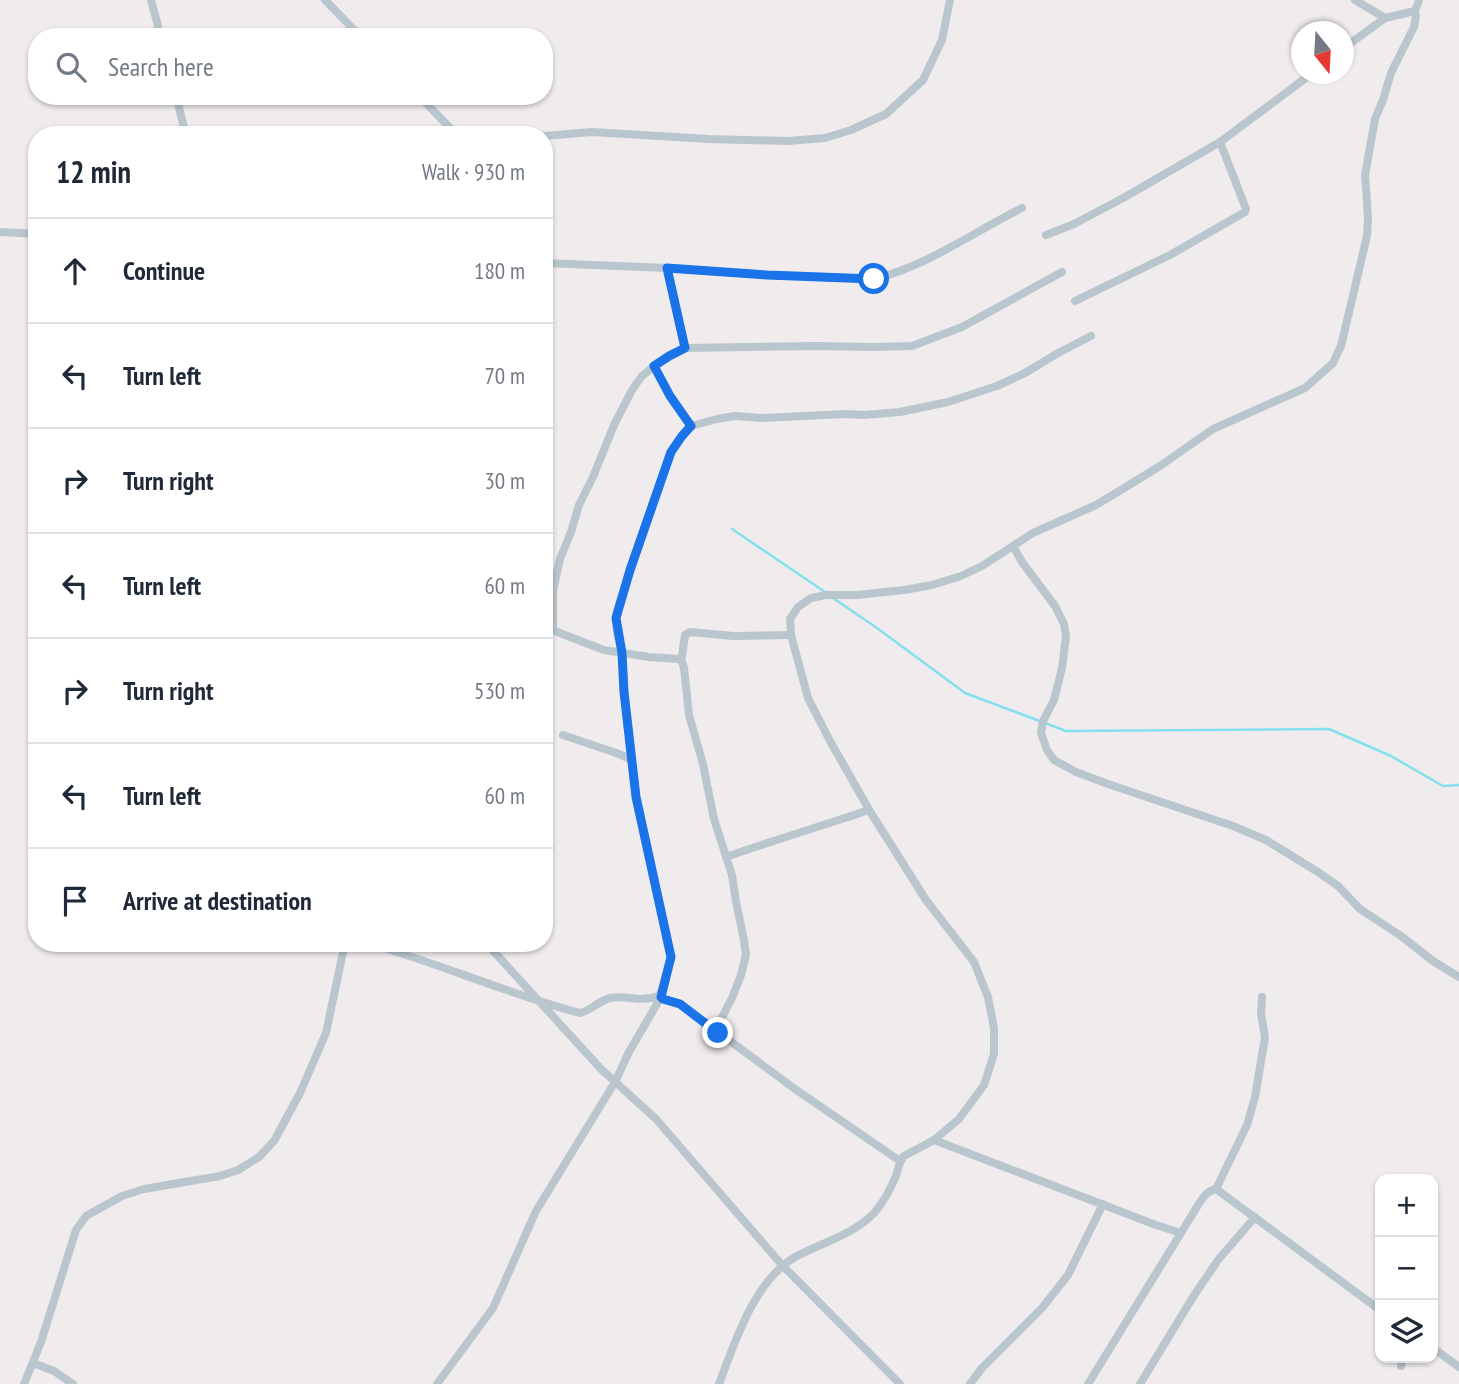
<!DOCTYPE html>
<meta charset="utf-8">
<style>
:root{--surface:#fff;--page:#f6f6f7;--text:#1f2937;--muted:#747a83;--line:#e0e1e3}
body{margin:0;font-family:"PT Sans Narrow",sans-serif;background:var(--page);color:var(--text)}
.controls{position:absolute;right:21px;bottom:21px;display:grid;overflow:hidden;border-radius:14px;box-shadow:0 2px 5px #0004}
.controls button{width:63px;height:63px;display:grid;place-items:center;padding:0;border:0;border-bottom:2px solid var(--line);background:var(--surface);color:var(--text);font:35px sans-serif}
.compass{position:absolute;left:1291px;top:21px;width:63px;height:63px;border-radius:50%;background:var(--surface);box-shadow:0 2px 5px #0004;rotate:162deg}
.stop{position:absolute;width:21px;height:21px;margin:-16px;border:5px solid #1a73e8;border-radius:50%;background:#fff}
.stop.end{background:#1a73e8;border-color:#fff;box-shadow:0 2px 7px #0008}
.list{margin:0;padding:0;list-style:none}
h2{display:flex;justify-content:space-between;align-items:center;height:91px;margin:0;padding:0 28px;font-size:30px}
h2 small{font-size:23px;font-weight:400;color:var(--muted)}
.list li{display:grid;grid-template-columns:46px 1fr auto;gap:21px;align-items:center;box-sizing:border-box;height:105px;padding:0 28px;border-top:2px solid var(--line)}
.list b{display:block;font-size:26px;white-space:nowrap}
.list em{font-size:23px;font-style:normal;color:var(--muted)}
.icon{flex:none;width:38px;height:38px;fill:none;stroke:currentColor;stroke-width:2;stroke-linecap:round;stroke-linejoin:round}
.map{position:relative;flex:none;width:1459px;height:1384px;overflow:hidden}
.search{position:absolute;background:var(--surface);box-shadow:0 2px 5px #0004;left:28px;top:28px;width:525px;height:77px;display:flex;align-items:center;gap:18px;box-sizing:border-box;padding:0 24px;border-radius:28px;color:var(--muted);font-size:26px}
.panel{position:absolute;background:var(--surface);box-shadow:0 2px 5px #0004;left:28px;top:126px;width:525px;height:826px;border-radius:28px}
.map>svg:first-child{display:block}
</style>
<div class="map">
<svg width="1459" height="1384" viewBox="0 0 1459 1384">
<rect width="100%" height="100%" fill="#f0eced"/>
<g fill="none" stroke-linecap="round" stroke-linejoin="round">
<g stroke="#84e0ee" stroke-width="2.5">
<polyline points="732,529 825,592"/>
<polyline points="833,598 877,628 965,693 1066,731 1329,729 1391,756 1443,786 1459,785"/>
</g>
<g stroke="#bac6cd" stroke-width="8">
<polyline points="151,0 161,37"/>
<polyline points="325,0 361,37"/>
<polyline points="1355,0 1385,18"/>
<polyline points="1344,48 1385,18 1415,11"/>
<polyline points="176,96 186,135"/>
<polyline points="419,96 457,135"/>
<polyline points="544,136 592,132 708,139 788,141 825,138 851,130 886,114 923,80 942,40 950,0"/>
<polyline points="0,232 37,234"/>
<polyline points="1046,235 1074,224 1125,197 1220,142 1311,74"/>
<path d="M544 263 667 268 767 275 874 279C927 266 974 232 1022 208"/>
<polyline points="667,268 685,348"/>
<polyline points="1075,301 1170,255 1245,212 1246,209 1220,142"/>
<polyline points="654,366 670,396 691,426"/>
<polyline points="1013,546 1022,562 1055,606 1064,624 1066,637 1062,668 1054,700 1043,721 1041,733 1047,750 1054,760 1076,772 1108,784 1233,826 1266,840 1318,872 1338,886 1360,909 1401,936 1433,961 1459,977"/>
<polyline points="544,627 604,650 649,657 679,659 682,656 685,635 690,632 733,636 791,635"/>
<polyline points="553,630 553,591 560,559 571,532 579,505 593,477 614,425 632,390 642,376 654,366 685,348 816,346 873,347 912,346 962,327 1062,272"/>
<polyline points="681,658 684,668 689,715 703,764 714,819 732,875 736,902 744,940 746,955 741,975 732,998 715,1031"/>
<polyline points="563,735 619,754 632,760"/>
<path d="M726 857C774 840 822 826 869 810"/>
<path d="M367 943C439 963 508 994 580 1013 592 1010 598 1001 610 998 629 994 638 1004 661 995"/>
<polyline points="486,943 601,1069 656,1119 782,1265 900,1384"/>
<polyline points="934,1140 1156,1225 1181,1233"/>
<polyline points="900,1161 795,1089 680,1004 663,999 661,992 671,957 636,797 624,692 622,653 617,632 616,618 617,611 671,451 682,436 691,426 717,419 735,416 761,418 846,414 864,415 900,412 948,402 997,386 1025,373 1058,353 1091,336"/>
<polyline points="1216,1189 1247,1125 1255,1097 1265,1037 1261,1014 1262,997"/>
<polyline points="1433,1348 1459,1367"/>
<polyline points="33,1363 54,1371 73,1384"/>
<polyline points="1401,1366 1403,1358"/>
<polyline points="24,1384 41,1342 76,1230 86,1216 122,1196 144,1189 220,1176 238,1170 259,1157 274,1141 300,1093 326,1033 345,943"/>
<polyline points="437,1384 493,1308 536,1211 615,1082 629,1052 661,997"/>
<path d="M719 1384C735 1342 754 1281 795 1257 821 1243 853 1235 874 1213 884 1202 890 1190 896 1176 898 1169 899 1162 904 1156L934 1140 959 1119 984 1085 994 1054V1028L988 997 974 962 926 900 871 813 830 741 808 698 791 635 790 619 798 607 811 598 826 595H857L904 590 932 585 961 576 982 566 1033 533 1096 505 1116 493 1160 466 1213 429 1305 388 1333 363 1341 346 1367 236 1368 217 1365 175 1375 119 1383 100 1391 73 1414 27 1416 16 1415 11 1419 0"/>
<polyline points="970,1384 982,1368 1042,1308 1068,1275 1103,1204"/>
<path d="M1088 1384 1192 1215C1198 1206 1204 1191 1216 1189L1380 1310"/>
<polyline points="1140,1384 1193,1297 1218,1260 1255,1217"/>
</g>
</g>
<g fill="none" stroke-linecap="round" stroke-linejoin="round">
<polyline stroke="#1a73e8" stroke-width="9" points="718,1033 680,1004 663,999 661,997 671,957 636,797 624,692 622,653 616,618 630,570 671,452 682,436 691,426 670,396 654,366 669,356 685,348 667,268 767,275 874,279"/>
</g>
</svg>
<div class="controls">
<button>+</button>
<button>−</button>
<button><svg class="icon" aria-label="layers" viewBox="0 0 24 24"><path d="M12 4l9 5-9 5-9-5zM3 14l9 5 9-5"/></svg></button>
</div>
<svg class="compass" viewBox="-18 -18 36 36"><path d="M0-13l5 13h-10z" fill="#e53935"/><path d="M0 13l5-13h-10z" fill="#747a83"/></svg>
<div class="stop" style="left:874px;top:279px"></div>
<div class="stop end" style="left:718px;top:1033px"></div>
<div class="search"><svg class="icon" aria-label="search" viewBox="0 0 24 24"><circle cx="10" cy="10" r="6"/><path d="M15 15l6 6"/></svg>Search here</div>
<section class="panel">
<h2>12 min<small>Walk · 930 m</small></h2>
<ul class="list">
<li><svg class="icon" aria-label="ahead" viewBox="0 0 24 24"><path d="M12 20V5M6 11l6-6 6 6"/></svg><div><b>Continue</b></div><em>180 m</em></li>
<li><svg class="icon" aria-label="left" viewBox="0 0 24 24"><path d="M17 20v-9H6M10 6l-5 5 5 5"/></svg><div><b>Turn left</b></div><em>70 m</em></li>
<li><svg class="icon" aria-label="right" viewBox="0 0 24 24"><path d="M7 20v-9h11M14 6l5 5-5 5"/></svg><div><b>Turn right</b></div><em>30 m</em></li>
<li><svg class="icon" aria-label="left" viewBox="0 0 24 24"><path d="M17 20v-9H6M10 6l-5 5 5 5"/></svg><div><b>Turn left</b></div><em>60 m</em></li>
<li><svg class="icon" aria-label="right" viewBox="0 0 24 24"><path d="M7 20v-9h11M14 6l5 5-5 5"/></svg><div><b>Turn right</b></div><em>530 m</em></li>
<li><svg class="icon" aria-label="left" viewBox="0 0 24 24"><path d="M17 20v-9H6M10 6l-5 5 5 5"/></svg><div><b>Turn left</b></div><em>60 m</em></li>
<li><svg class="icon" aria-label="arrive" viewBox="0 0 24 24"><path d="M6 21V4h12l-3 4 3 4H6"/></svg><div><b>Arrive at destination</b></div></li>
</ul>
</section>
</div>
